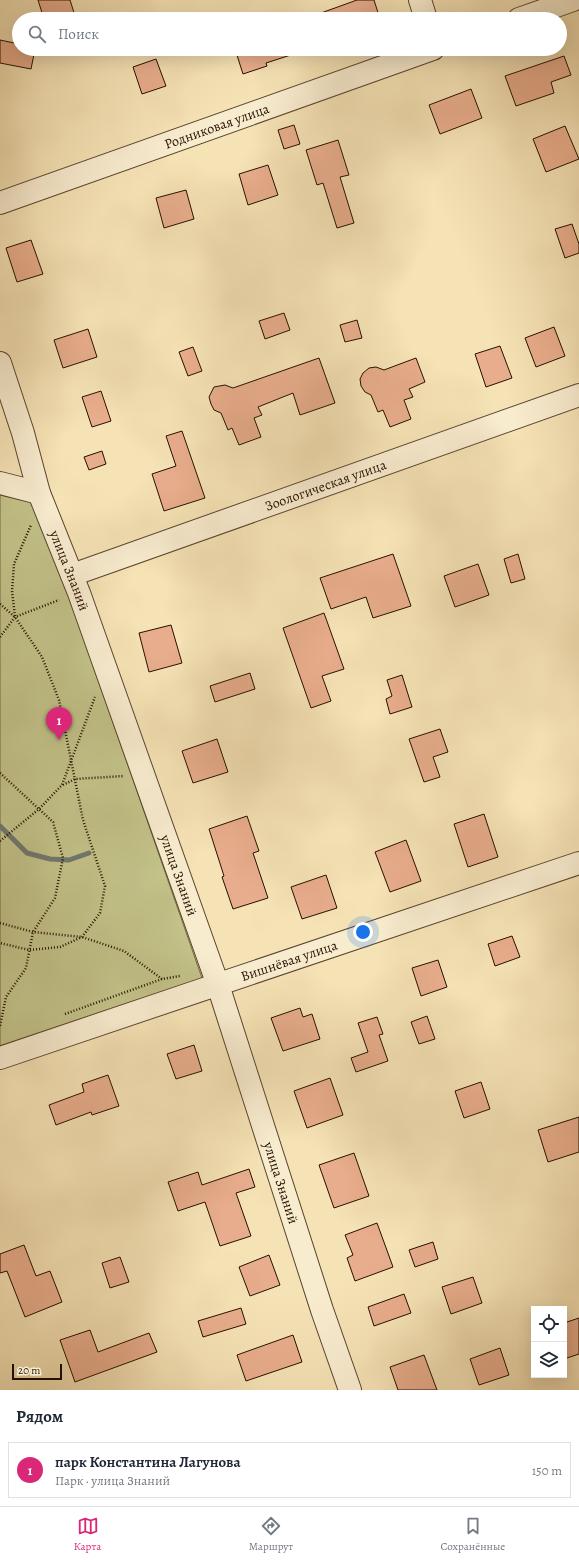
<!DOCTYPE html>
<html lang="ru">
<meta charset="utf-8">
<style>
:root{--surface:#fff;--page:#f2f2f3;--text:#1f2937;--muted:#747a83;--line:#e0e1e3;--accent:#db2777}
body{margin:0;font-family:Alegreya,serif;background:var(--page);color:var(--text)}
.controls{position:absolute;right:12px;bottom:12px;display:grid;overflow:hidden;border-radius:0px;box-shadow:0 4px 16px #0002}
.controls button{width:36px;height:36px;display:grid;place-items:center;padding:0;border:0;border-bottom:1px solid var(--line);background:var(--surface);color:var(--text);font:20px sans-serif}
.scale{position:absolute;left:12px;bottom:10px;width:50px;box-sizing:border-box;padding-left:4px;border:2px solid #261000;border-top:0;font-size:11px;line-height:14px;white-space:nowrap;color:#261000;-webkit-text-stroke:3px #f8eccf;paint-order:stroke}
.you{position:absolute;left:363px;top:932px;width:14px;height:14px;margin:-10px;border:3px solid #fff;border-radius:50%;background:#1a73e8;box-shadow:0 0 0 6px #1a73e833}
.badge{display:grid;place-items:center;width:26px;height:26px;border-radius:50%;background:var(--accent);color:#fff;font-size:13px;font-weight:700}
.pin{position:absolute;translate:-50% -33px;filter:drop-shadow(0 1px 2px #0008)}
.pin::after{content:'';position:absolute;top:21px;width:14px;height:12px;background:inherit;clip-path:polygon(0 0,100% 0,50% 100%)}
.list{margin:0;padding:0;list-style:none}
h2{display:flex;justify-content:space-between;align-items:center;height:52px;margin:0;padding:0 16px;font-size:17px}
h2 small{font-size:13px;font-weight:400;color:var(--muted)}
.list li{display:grid;grid-template-columns:26px 1fr auto;gap:12px;align-items:center;box-sizing:border-box;height:56px;margin:0 8px 8px;padding:0 8px;border:1px solid var(--line);border-radius:0px}
.list b{display:block;font-size:15px;white-space:nowrap}
.list p{margin:0;font-size:13px;white-space:nowrap;color:var(--muted)}
.list em{font-size:13px;font-style:normal;color:var(--muted)}
.icon{flex:none;width:22px;height:22px;fill:none;stroke:currentColor;stroke-width:2;stroke-linecap:round;stroke-linejoin:round}
.map{position:relative;flex:none;width:579px;height:1390px;overflow:hidden}
.search{position:absolute;background:var(--surface);box-shadow:0 4px 16px #0002;left:12px;right:12px;top:12px;height:44px;display:flex;align-items:center;gap:10px;box-sizing:border-box;padding:0 14px;border-radius:22px;color:var(--muted);font-size:15px}
.sheet{height:116px;background:var(--surface)}
nav{display:flex;justify-content:space-around;align-items:center;box-sizing:border-box;height:56px;border-top:1px solid var(--line);background:var(--surface);font-size:11px;color:var(--muted)}
nav a{display:grid;justify-items:center;gap:2px}
nav .on{color:var(--accent)}
.map>svg:first-child{display:block}
</style>
<div class="map">
<svg width="579" height="1390" viewBox="0 0 579 1390">
<rect width="100%" height="100%" fill="#f5e2b5"/>
<filter id="stains"><feTurbulence type="fractalNoise" baseFrequency=".005" numOctaves="4"/><feColorMatrix values="0 0 0 0 .2 0 0 0 0 .09 0 0 0 0 .02 0 0 0 .5 -.17"/></filter>
<radialGradient id="worn" r=".72"><stop offset=".6" stop-color="#630" stop-opacity="0"/><stop offset="1" stop-color="#630" stop-opacity=".3"/></radialGradient>
<polygon fill="#c2c289" stroke="#746944" points="0,489 35,498 203,981 0,1050"/>
<g fill="none" stroke-linecap="round" stroke-linejoin="round">
<polyline stroke="#70776f" stroke-width="5" points="0,826 27,853 50,859 69,860 89,853"/>
</g>
<g fill="#e8ad8c" stroke="#261000">
<polygon points="38,0 70,0 76,19 44,19"/>
<polygon points="357,0 374,0 380,19 310,19 310,17"/>
<polygon points="0,40 19,44 19,49 35,49 31,69 0,63"/>
<polygon points="235,49 300,49 300,52 266,63 267,66 243,74"/>
<polygon points="564,56 571,75 551,82 554,93 516,106 505,76"/>
<polygon points="156,59 166,86 142,94 133,67"/>
<polygon points="471,89 482,118 440,134 429,105"/>
<polygon points="294,125 300,144 284,149 278,130"/>
<polygon points="565,126 579,159 546,172 533,139"/>
<polygon points="338,140 349,175 340,177 354,223 337,228 323,183 317,185 306,150"/>
<polygon points="268,165 278,195 248,205 239,174"/>
<polygon points="186,190 194,219 164,228 156,198"/>
<polygon points="572,224 579,244 579,253 565,258 555,229"/>
<polygon points="31,240 43,274 17,282 6,248"/>
<polygon points="284,313 290,330 265,339 259,321"/>
<polygon points="357,320 362,338 345,342 340,325"/>
<polygon points="554,327 565,356 536,367 525,338"/>
<polygon points="88,329 97,357 63,368 54,340"/>
<polygon points="500,346 512,378 486,387 475,354"/>
<polygon points="193,347 202,371 188,376 179,352"/>
<polygon points="319,358 335,403 300,415 293,393 258,407 262,415 254,418 261,437 239,445 232,428 228,430 221,413 214,410 211,404 209,397 214,387 225,385 233,388"/>
<polygon points="416,358 425,382 409,389 413,397 404,400 411,419 390,427 383,410 378,412 371,395 365,392 361,386 360,379 363,373 369,368 376,367 384,370"/>
<polygon points="101,391 111,421 92,427 82,397"/>
<polygon points="182,431 205,498 164,511 152,474 176,466 166,436"/>
<polygon points="102,451 106,464 89,470 84,457"/>
<polygon points="393,554 411,606 373,618 366,597 331,609 320,578"/>
<polygon points="518,554 525,579 511,583 504,559"/>
<polygon points="478,564 489,595 455,607 444,576"/>
<polygon points="324,613 344,669 322,676 331,701 311,708 283,628"/>
<polygon points="171,625 182,663 149,672 139,633"/>
<polygon points="250,673 255,689 215,702 210,686"/>
<polygon points="402,675 412,707 390,714 386,699 392,696 387,680"/>
<polygon points="440,729 448,752 433,757 440,777 424,782 409,739"/>
<polygon points="217,739 228,772 193,783 182,751"/>
<polygon points="484,814 498,857 468,867 454,824"/>
<polygon points="247,816 259,851 253,853 268,898 233,909 222,877 224,876 209,829"/>
<polygon points="406,840 421,881 390,892 375,852"/>
<polygon points="326,875 337,908 302,919 291,887"/>
<polygon points="512,936 520,957 495,966 488,944"/>
<polygon points="438,960 447,987 421,996 412,968"/>
<polygon points="300,1008 303,1017 312,1014 320,1039 283,1051 271,1018"/>
<polygon points="427,1016 435,1039 419,1044 411,1022"/>
<polygon points="377,1017 383,1034 379,1035 388,1061 356,1072 351,1058 368,1052 358,1023"/>
<polygon points="194,1045 202,1071 176,1079 167,1054"/>
<polygon points="108,1075 119,1106 92,1115 91,1112 56,1125 49,1105 84,1092 82,1084"/>
<polygon points="330,1078 343,1115 307,1128 294,1091"/>
<polygon points="481,1082 490,1109 464,1118 455,1091"/>
<polygon points="579,1117 579,1152 548,1162 538,1130"/>
<polygon points="354,1153 369,1196 334,1208 319,1165"/>
<polygon points="249,1169 255,1187 236,1193 251,1236 220,1246 205,1202 178,1211 168,1182 198,1172 202,1185"/>
<polygon points="377,1223 393,1267 355,1281 347,1258 353,1255 345,1235"/>
<polygon points="433,1242 438,1259 415,1267 409,1250"/>
<polygon points="24,1245 36,1276 50,1271 62,1302 25,1317 7,1271 0,1273 0,1254"/>
<polygon points="269,1255 280,1285 250,1296 239,1267"/>
<polygon points="120,1257 129,1282 110,1288 102,1263"/>
<polygon points="473,1277 482,1303 451,1314 442,1287"/>
<polygon points="404,1294 411,1313 374,1326 368,1307"/>
<polygon points="241,1308 246,1324 203,1337 198,1321"/>
<polygon points="579,1318 579,1354 564,1359 564,1323"/>
<polygon points="90,1330 98,1352 149,1333 157,1352 75,1382 60,1340"/>
<polygon points="293,1335 302,1362 246,1381 237,1355"/>
<polygon points="500,1348 509,1375 479,1385 470,1359"/>
<polygon points="424,1355 437,1390 398,1390 390,1367"/>
</g>
<g fill="none" stroke-linecap="round" stroke-linejoin="round">
<g stroke="#5a442d" stroke-width="24">
<g id="minor">
<polyline points="420,0 426,19"/>
<polyline points="519,19 573,0"/>
<path id="s1" d="M0 203 433 49"/>
<path id="s2" d="M0 363 23 433 39 493 79 593 218 985 322 1310 350 1390"/>
<polyline points="0,483 39,493"/>
<path id="s3" d="M72 575 579 395"/>
<path id="s4" d="M0 1058C193 993 386 927 579 863"/>
</g>
</g>
<g stroke="#261000" stroke-width="2.5" stroke-dasharray="1 2" stroke-linecap="butt">
<polyline points="0,604 15,617 42,657 59,700 83,820 105,886 100,913 82,937 60,947 29,950 0,943"/>
<polyline points="15,616 12,591 14,564 31,525"/>
<polyline points="0,637 15,617 59,600"/>
<polyline points="0,773 53,822 63,858 55,898 33,932 26,968 6,997 0,1026"/>
<polyline points="63,785 75,779 124,776"/>
<polyline points="0,841 39,809 62,785 95,697"/>
<polyline points="0,923 33,932 82,937 124,951 162,979"/>
<polyline points="65,1014 162,979 180,976"/>
</g>
<use href="#minor" stroke="#f8eccf" stroke-width="22"/>
</g>
<g text-anchor="middle" stroke-width="3" stroke-linejoin="round" paint-order="stroke">
<g font-size="14" fill="#261000" stroke="#f8eccf">
<text dy="5" stroke="none"><textPath href="#s1" startOffset="230">Родниковая улица</textPath></text>
<text dy="5" stroke="none"><textPath href="#s3" startOffset="269">Зоологическая улица</textPath></text>
<text dy="5" stroke="none"><textPath href="#s2" startOffset="219">улица Знаний</textPath></text>
<text dy="5" stroke="none"><textPath href="#s2" startOffset="543">улица Знаний</textPath></text>
<text dy="5" stroke="none"><textPath href="#s4" startOffset="305">Вишнёвая улица</textPath></text>
<text dy="5" stroke="none"><textPath href="#s2" startOffset="867">улица Знаний</textPath></text>
</g>
</g>
<rect width="100%" height="100%" filter="url(#stains)"/>
<rect width="100%" height="100%" fill="url(#worn)"/>
</svg>
<div class="controls">
<button><svg class="icon" aria-label="locate" viewBox="0 0 24 24"><circle cx="12" cy="12" r="6"/><path d="M12 2v4M12 18v4M2 12h4M18 12h4"/></svg></button>
<button><svg class="icon" aria-label="layers" viewBox="0 0 24 24"><path d="M12 4l9 5-9 5-9-5zM3 14l9 5 9-5"/></svg></button>
</div>
<div class="scale">20 m</div>
<div class="you"></div>
<div class="pin badge" style="left:59px;top:740px">1</div>
<div class="search"><svg class="icon" aria-label="search" viewBox="0 0 24 24"><circle cx="10" cy="10" r="6"/><path d="M15 15l6 6"/></svg>Поиск</div>
</div>
<section class="sheet">
<h2>Рядом<small></small></h2>
<ul class="list">
<li><span class="badge">1</span><div><b>парк Константина Лагунова</b><p>Парк · улица Знаний</p></div><em>150 m</em></li>
</ul>
</section>
<nav>
<a class="on"><svg class="icon" aria-label="map" viewBox="0 0 24 24"><path d="M3 6l6-2 6 2 6-2v14l-6 2-6-2-6 2zM9 4v14M15 6v14"/></svg>Карта</a>
<a><svg class="icon" aria-label="directions" viewBox="0 0 24 24"><path d="M12 3l9 9-9 9-9-9zM9 14v-3h6M13 9l2 2-2 2"/></svg>Маршрут</a>
<a><svg class="icon" aria-label="saved" viewBox="0 0 24 24"><path d="M7 4h10v16l-5-4-5 4z"/></svg>Сохранённые</a>
</nav>
